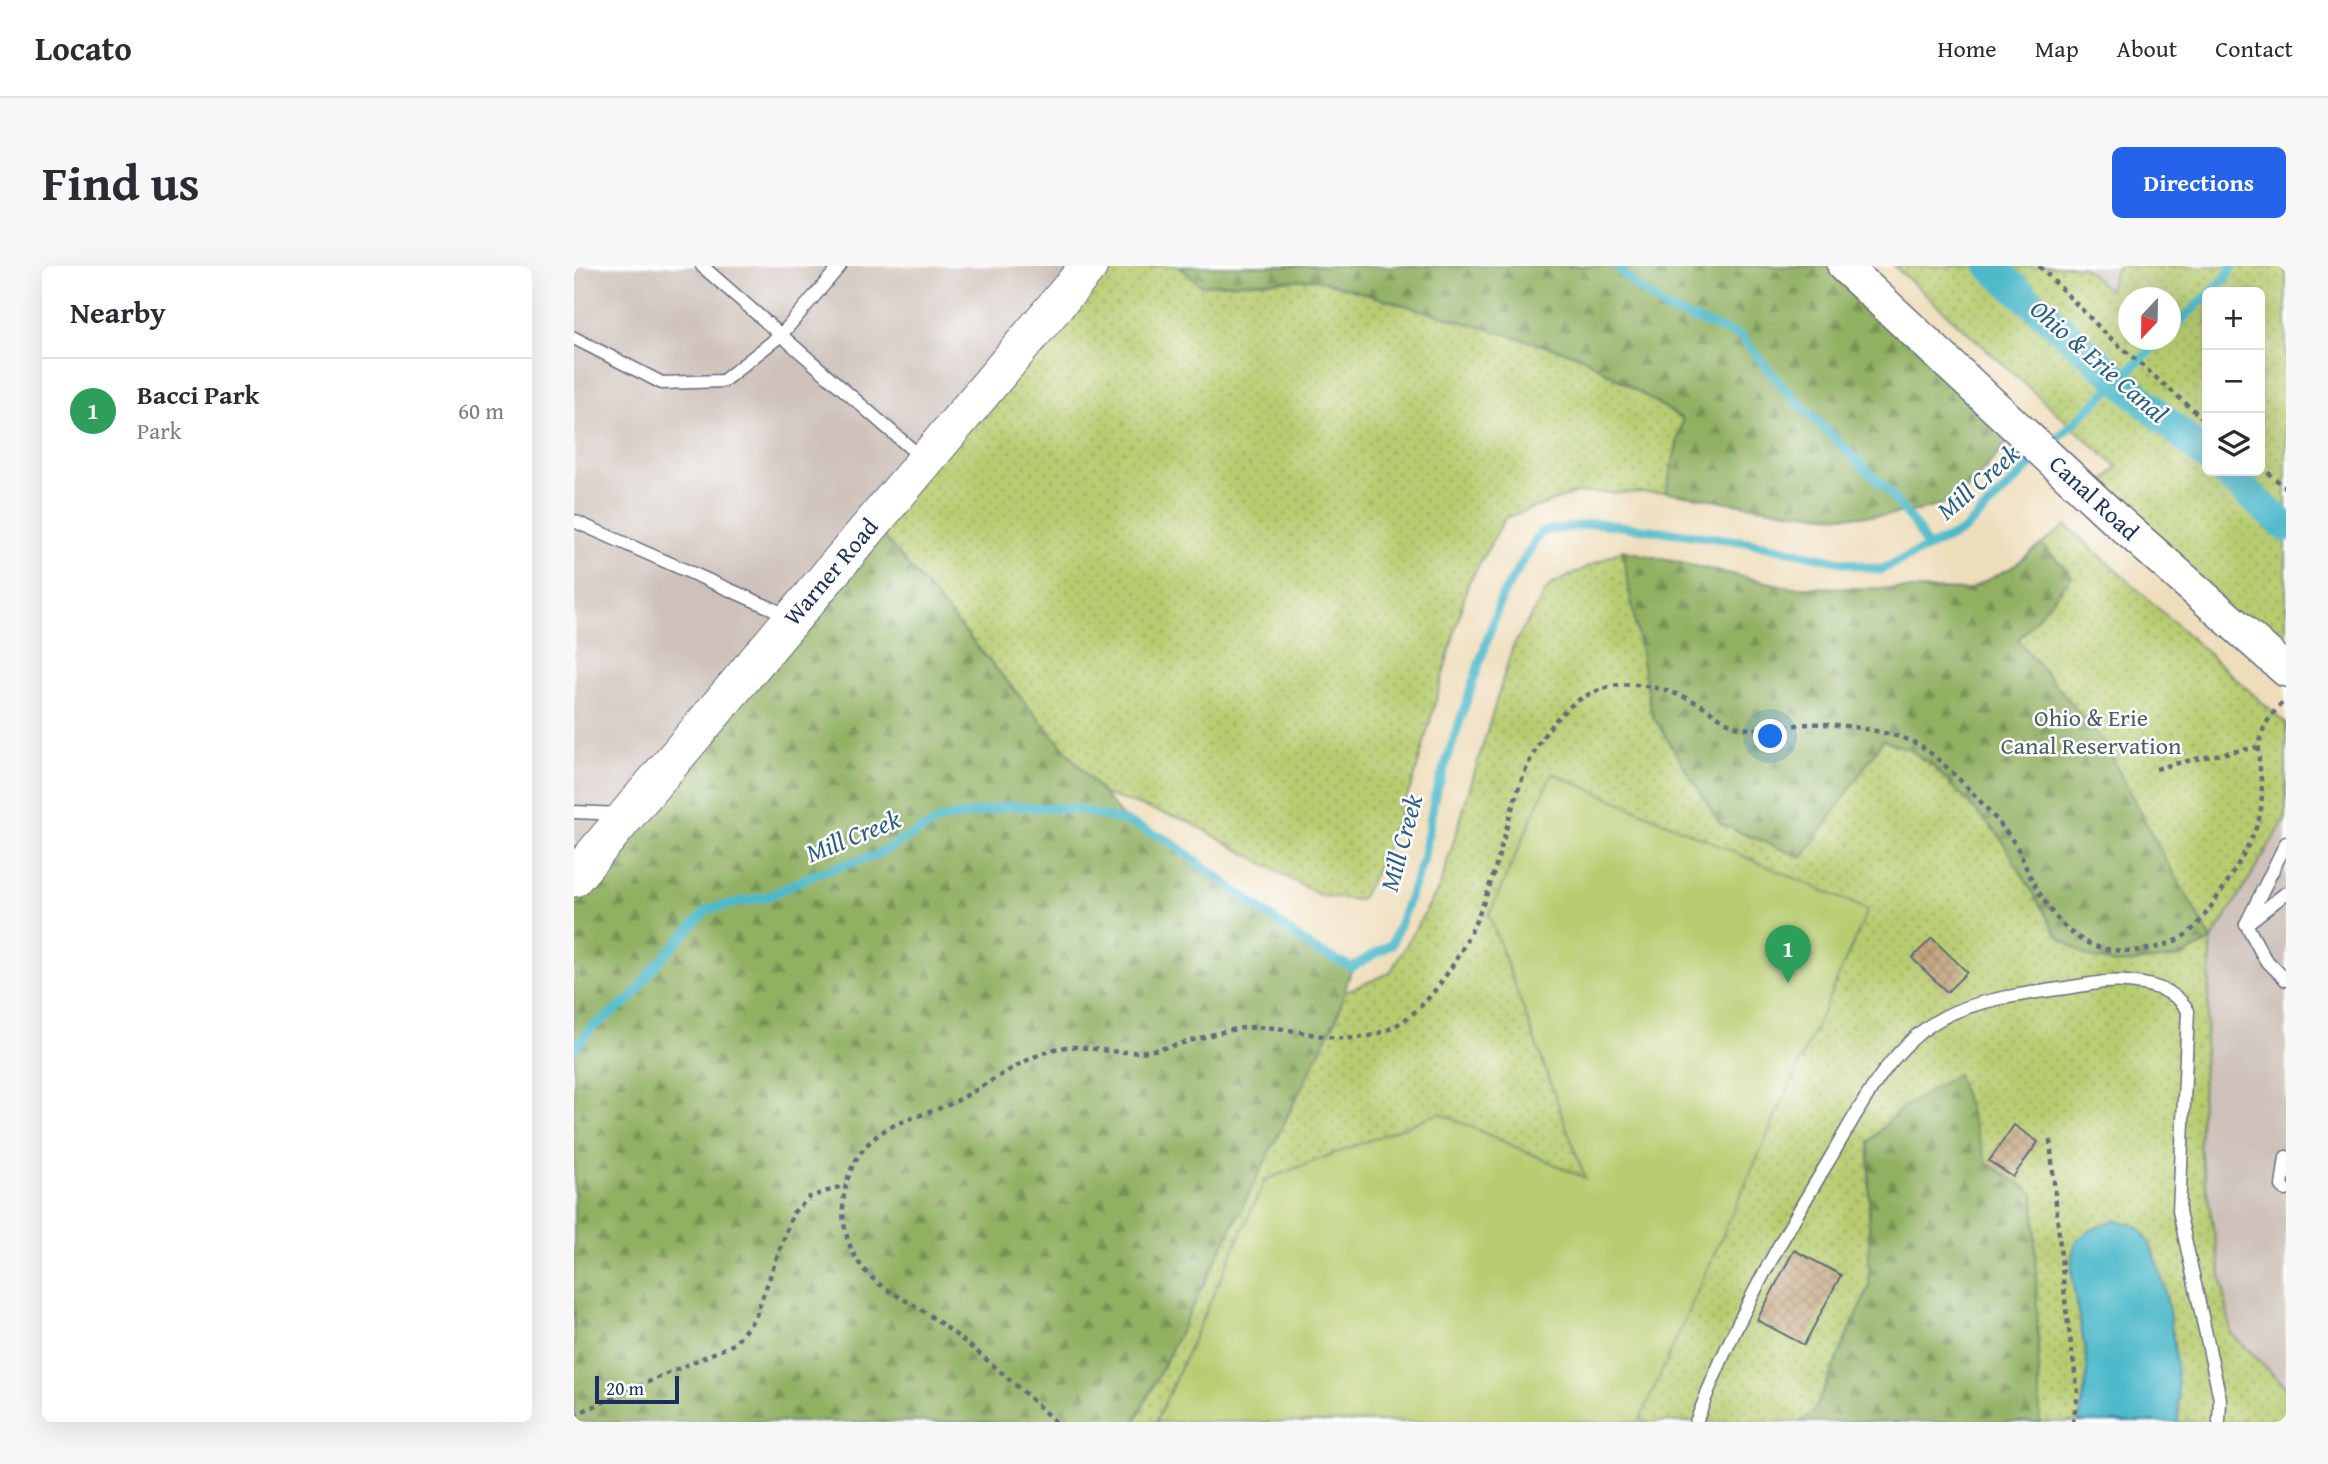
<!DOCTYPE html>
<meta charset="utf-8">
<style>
:root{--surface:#fff;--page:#f7f7f7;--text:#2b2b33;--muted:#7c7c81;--line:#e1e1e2;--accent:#2563eb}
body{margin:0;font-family:"Gentium Book Plus",serif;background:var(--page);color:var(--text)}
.controls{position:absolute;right:21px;top:21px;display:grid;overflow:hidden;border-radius:10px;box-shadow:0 7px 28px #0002}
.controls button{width:63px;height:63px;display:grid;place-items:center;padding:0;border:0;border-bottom:2px solid var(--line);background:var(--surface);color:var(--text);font:35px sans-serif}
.compass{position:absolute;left:1544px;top:21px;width:63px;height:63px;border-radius:50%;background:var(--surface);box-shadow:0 7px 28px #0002;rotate:202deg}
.scale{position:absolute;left:21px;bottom:18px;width:84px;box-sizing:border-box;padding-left:7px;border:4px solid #1b2f5e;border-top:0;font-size:19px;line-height:24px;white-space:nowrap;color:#1b2f5e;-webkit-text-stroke:5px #fff;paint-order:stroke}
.you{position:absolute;left:1197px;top:471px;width:24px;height:24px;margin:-18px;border:5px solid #fff;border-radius:50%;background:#1a73e8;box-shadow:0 0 0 10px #1a73e833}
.badge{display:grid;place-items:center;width:46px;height:46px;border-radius:50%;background:var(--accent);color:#fff;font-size:23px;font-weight:700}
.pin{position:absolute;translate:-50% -58px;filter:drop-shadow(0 2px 4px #0008)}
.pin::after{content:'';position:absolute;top:37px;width:24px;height:21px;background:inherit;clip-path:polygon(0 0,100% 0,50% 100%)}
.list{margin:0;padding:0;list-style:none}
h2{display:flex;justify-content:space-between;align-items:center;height:91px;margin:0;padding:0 28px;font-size:30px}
h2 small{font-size:23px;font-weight:400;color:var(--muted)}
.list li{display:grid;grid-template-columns:46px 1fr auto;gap:21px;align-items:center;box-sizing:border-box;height:105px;padding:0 28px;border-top:2px solid var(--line)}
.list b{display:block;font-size:26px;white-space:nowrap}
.list p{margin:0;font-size:23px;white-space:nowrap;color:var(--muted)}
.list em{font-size:23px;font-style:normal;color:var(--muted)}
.icon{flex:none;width:38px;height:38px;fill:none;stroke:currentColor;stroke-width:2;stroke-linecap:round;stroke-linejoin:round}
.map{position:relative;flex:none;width:1712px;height:1156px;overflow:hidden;border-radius:10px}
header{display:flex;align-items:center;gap:42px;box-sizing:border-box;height:98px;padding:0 35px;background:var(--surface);border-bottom:2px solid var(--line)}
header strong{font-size:33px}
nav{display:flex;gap:38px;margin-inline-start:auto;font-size:24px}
.intro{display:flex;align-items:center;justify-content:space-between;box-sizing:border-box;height:168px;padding:0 42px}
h1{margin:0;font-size:49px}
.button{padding:18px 32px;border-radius:10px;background:var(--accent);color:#fff;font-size:24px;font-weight:700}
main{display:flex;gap:42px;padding:0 42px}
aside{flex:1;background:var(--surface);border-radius:10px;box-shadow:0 7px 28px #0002}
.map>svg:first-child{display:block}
</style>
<header>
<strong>Locato</strong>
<nav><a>Home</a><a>Map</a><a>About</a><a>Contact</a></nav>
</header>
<div class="intro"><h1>Find us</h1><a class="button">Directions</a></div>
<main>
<aside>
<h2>Nearby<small></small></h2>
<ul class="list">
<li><span class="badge" style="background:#2e9e5b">1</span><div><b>Bacci Park</b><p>Park</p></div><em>60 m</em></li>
</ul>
</aside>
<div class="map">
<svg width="1712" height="1156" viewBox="0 0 1712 1156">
<defs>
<pattern id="grass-dots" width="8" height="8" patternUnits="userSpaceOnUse" patternTransform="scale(1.75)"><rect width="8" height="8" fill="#b7cc70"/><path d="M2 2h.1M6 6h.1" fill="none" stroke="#94a65f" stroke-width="1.8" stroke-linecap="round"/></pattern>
<pattern id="forest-firs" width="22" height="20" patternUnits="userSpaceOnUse" patternTransform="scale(1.75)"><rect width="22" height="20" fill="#91b062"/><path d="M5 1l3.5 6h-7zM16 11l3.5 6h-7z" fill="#769054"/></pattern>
<pattern id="building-cross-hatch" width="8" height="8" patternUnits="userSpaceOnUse" patternTransform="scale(1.75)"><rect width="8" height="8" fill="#c5a57f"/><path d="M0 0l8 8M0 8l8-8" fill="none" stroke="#9f876b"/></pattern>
</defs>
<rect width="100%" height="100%" fill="#fff"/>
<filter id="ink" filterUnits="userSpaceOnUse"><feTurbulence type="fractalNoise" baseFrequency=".0143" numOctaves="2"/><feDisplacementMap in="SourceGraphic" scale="14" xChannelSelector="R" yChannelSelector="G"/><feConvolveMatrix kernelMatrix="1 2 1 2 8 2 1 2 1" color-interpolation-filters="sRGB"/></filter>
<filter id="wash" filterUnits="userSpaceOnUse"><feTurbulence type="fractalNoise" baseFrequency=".00686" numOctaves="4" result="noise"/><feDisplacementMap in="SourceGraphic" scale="28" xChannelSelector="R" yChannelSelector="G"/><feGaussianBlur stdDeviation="1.57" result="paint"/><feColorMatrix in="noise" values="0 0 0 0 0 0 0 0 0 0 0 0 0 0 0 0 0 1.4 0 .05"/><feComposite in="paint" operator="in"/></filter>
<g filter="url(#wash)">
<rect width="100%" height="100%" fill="#eeddba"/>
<g fill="#cec1ba">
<polygon points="0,0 515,0 0,612"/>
<polygon points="1508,0 1544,0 1534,24"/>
<polygon points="1712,552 1712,1121 1657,1067 1625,878 1638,674"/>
</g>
<g fill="url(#grass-dots)" stroke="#697e67" stroke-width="2" fill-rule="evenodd">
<polygon points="515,0 605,0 627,19 741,13 1006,90 1109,153 1092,226 1002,227 931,252 894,318 840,513 803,604 786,634 747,630 614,555 529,528 298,257"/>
<path d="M1320 0H1508L1534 24 1544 0H1712V404L1518 232 1543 201ZM1633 26H1686V205H1633ZM1554 32H1596V74H1554Z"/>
<polygon points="1492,259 1712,458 1712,552 1638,674 1625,878 1657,1067 1712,1121 1712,1156 561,1156 744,788 0,1108 763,750 770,726 816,707 866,620 939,380 975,320 1048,284 1215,321 1394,324 1437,302"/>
</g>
<g fill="url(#forest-firs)" stroke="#567060" stroke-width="2">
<path d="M605 0H1270L1444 162C1432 177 1398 224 1384 231 1305 271 1176 238 1092 226L1109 153 1006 90 741 13 627 19Z"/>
<polygon points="298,257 553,556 594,574 738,683 778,701 763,751 561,1156 0,1156 0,612"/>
<polygon points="1468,278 1498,310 1444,374 1529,475 1584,580 1638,674 1607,691 1541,698 1512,690 1484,670 1425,569 1359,500 1334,483 1309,474 1229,592 1146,558 1078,449 1048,284 1215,321 1394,324 1437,302"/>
<polygon points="1383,808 1413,897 1460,927 1466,1156 1226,1156 1240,1145 1295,1021 1295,876 1325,844"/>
</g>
<polygon fill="#b7cc70" stroke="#697e67" stroke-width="2" points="978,507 1294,644 1065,1156 582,1156 691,914 866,847 1011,912 915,649"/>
<path fill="#4eb9ca" stroke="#347494" stroke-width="2" d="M1541 954C1547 956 1557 957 1562 960 1594 984 1607 1116 1604 1156H1505C1507 1139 1513 1120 1513 1102 1513 1072 1489 1005 1501 979 1508 965 1527 960 1541 954Z"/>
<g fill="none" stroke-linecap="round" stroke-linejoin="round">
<g stroke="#4eb9ca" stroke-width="9">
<polyline points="1042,0 1060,18 1094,44 1167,70 1210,123 1314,225 1344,263 1353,282"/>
<polyline points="1637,26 1652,12 1658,0"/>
<polyline points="1596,65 1633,30"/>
<polyline points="1475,181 1587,74"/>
<polyline points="0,784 17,762 58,732 79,702 134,643 195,630 241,608 300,590 366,554 434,540 501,543 553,556 594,574 739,683 778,701 818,678 849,595 861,529 928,330 967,266 1022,257 1174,276 1306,304 1389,265 1465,191"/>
</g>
<g stroke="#4eb9ca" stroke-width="30">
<polyline points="1416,0 1633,191"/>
<polyline points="1649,205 1712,261"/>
</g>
</g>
<g id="blocks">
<g fill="url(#building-cross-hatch)">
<polygon points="1358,672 1393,706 1373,726 1338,692"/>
<polygon points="1440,859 1464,876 1439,911 1415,895"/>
<polygon points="1220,984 1267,1009 1230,1079 1183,1054"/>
</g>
</g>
</g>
<g filter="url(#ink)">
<use href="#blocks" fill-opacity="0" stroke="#656c7e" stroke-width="2"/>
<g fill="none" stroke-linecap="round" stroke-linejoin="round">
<g stroke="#656c7e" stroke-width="15">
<g id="service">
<polyline points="128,0 349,193"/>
<polyline points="0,72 88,117 149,115 207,69 266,0"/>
<polyline points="0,255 215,350"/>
<polyline points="0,546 46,548"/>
<polyline points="1675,656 1712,627"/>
<polyline points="1672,658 1712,577"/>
<polyline points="1672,658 1691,693 1712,714"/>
<polyline points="1712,891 1708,920 1712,924"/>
<path d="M1122 1156C1156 1064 1203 980 1254 896 1284 846 1314 781 1368 752 1408 730 1472 726 1517 718 1546 712 1599 716 1614 745L1605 945 1646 1133 1645 1156"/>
</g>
</g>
<g stroke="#656c7e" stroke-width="36">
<polyline id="tertiary" points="1270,0 1539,251 1712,404"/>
</g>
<g stroke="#656c7e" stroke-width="39">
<polyline id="secondary" points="0,612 515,0"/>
</g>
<g stroke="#656c7e" stroke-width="4.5" stroke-dasharray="5 5" stroke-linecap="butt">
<polyline points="1465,0 1532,68 1633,156"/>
<polyline points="1686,200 1712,222"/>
<path d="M1582 503C1616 493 1649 488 1683 481"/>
<polyline points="1476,874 1492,1043 1504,1127 1499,1156"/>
<polyline points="0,1149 160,1078 181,1052 219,947 236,931 271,919"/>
<path d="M481 1156C442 1118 402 1083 358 1051 336 1035 309 1025 291 1005 255 962 264 891 313 863 337 850 365 845 388 832 415 817 452 791 481 783 504 777 527 786 550 786 589 788 626 769 663 763 725 752 772 796 832 753 869 725 898 670 913 627 939 556 948 440 1039 420 1067 414 1105 427 1129 440 1142 448 1154 460 1169 462 1196 466 1223 456 1250 458 1275 459 1331 468 1350 482 1378 503 1419 547 1439 575 1446 584 1449 595 1454 606 1480 657 1506 691 1568 684 1585 682 1607 675 1620 662 1638 644 1679 577 1685 553 1697 501 1664 480 1711 434"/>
</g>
<use href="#service" stroke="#fff" stroke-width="12"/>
<use href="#tertiary" stroke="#fff" stroke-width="33"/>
<use href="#secondary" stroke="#fff" stroke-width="37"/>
</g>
</g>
<g text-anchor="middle" stroke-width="5" stroke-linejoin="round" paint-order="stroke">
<g font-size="24" fill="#1b2f5e" stroke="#fff">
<text transform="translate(1520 232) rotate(43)" y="8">Canal Road</text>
<text transform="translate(257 306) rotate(-50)" y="8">Warner Road</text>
</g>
<g font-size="24" fill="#4a5e63" stroke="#fff">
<text x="1517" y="460">Ohio &amp; Erie<tspan x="1517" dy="28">Canal Reservation</tspan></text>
</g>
<g font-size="26" font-style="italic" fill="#2d5f84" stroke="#fff">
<text transform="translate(1525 95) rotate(41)" y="9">Ohio &amp; Erie Canal</text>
<text transform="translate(1404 216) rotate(-41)" y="9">Mill Creek</text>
<text transform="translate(279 570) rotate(-22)" y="9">Mill Creek</text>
<text transform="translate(827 577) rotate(-75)" y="9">Mill Creek</text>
</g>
</g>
</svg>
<div class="controls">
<button>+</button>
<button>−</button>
<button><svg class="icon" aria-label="layers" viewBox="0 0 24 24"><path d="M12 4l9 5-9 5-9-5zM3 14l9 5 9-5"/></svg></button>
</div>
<svg class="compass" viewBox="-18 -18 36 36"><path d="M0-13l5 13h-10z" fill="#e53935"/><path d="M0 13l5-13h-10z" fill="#7c7c81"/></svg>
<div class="scale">20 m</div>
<div class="you"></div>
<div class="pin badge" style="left:1214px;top:717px;background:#2e9e5b">1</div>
</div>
</main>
